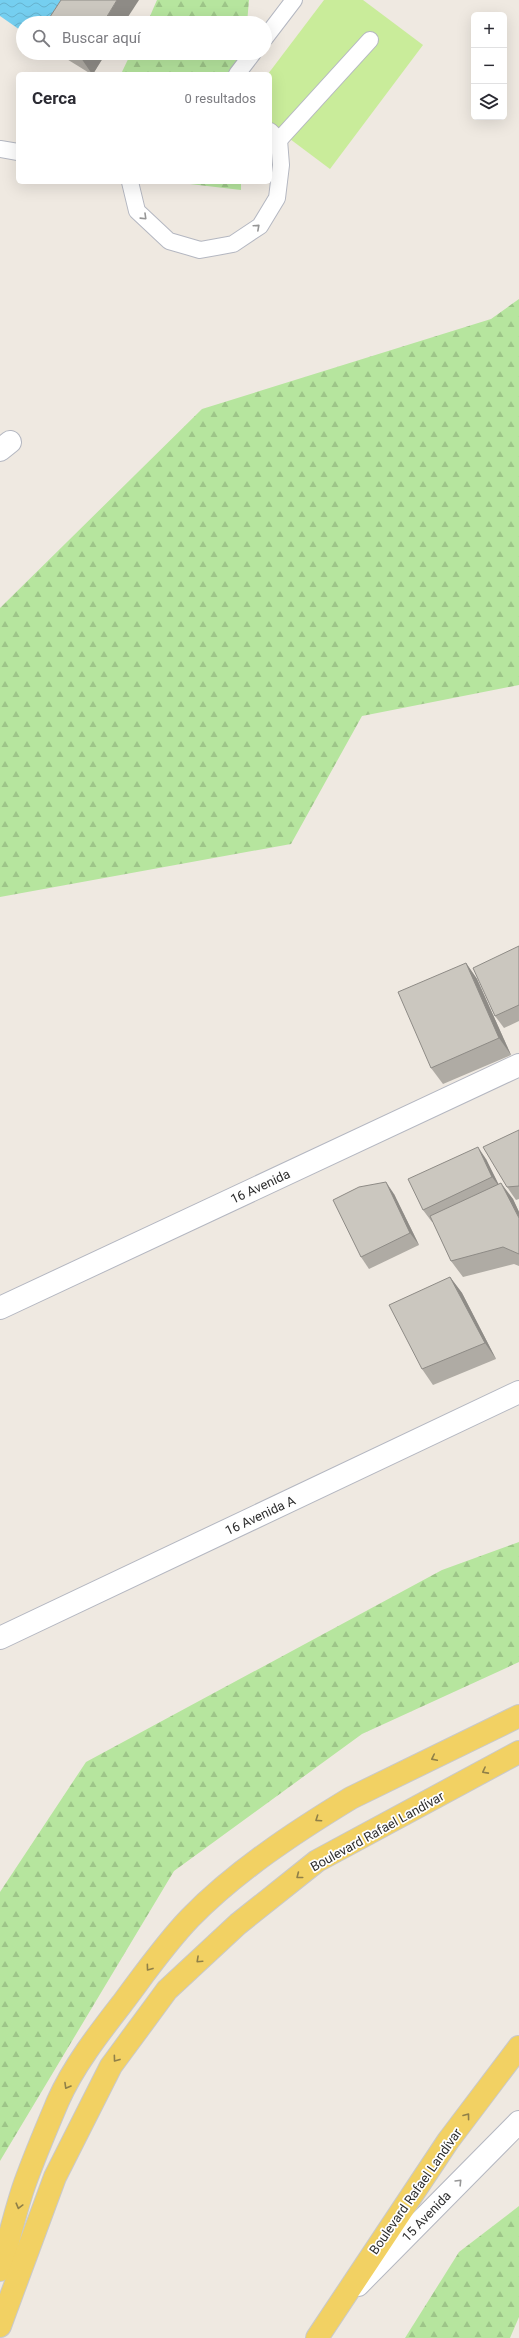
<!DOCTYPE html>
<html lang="es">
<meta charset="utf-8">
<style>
:root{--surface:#fff;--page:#f2f2f3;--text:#2b2b33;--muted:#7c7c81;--line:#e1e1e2}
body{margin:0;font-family:Roboto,sans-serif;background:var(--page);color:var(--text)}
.controls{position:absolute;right:12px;top:12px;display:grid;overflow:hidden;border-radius:6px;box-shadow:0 4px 16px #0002}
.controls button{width:36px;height:36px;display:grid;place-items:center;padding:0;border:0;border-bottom:1px solid var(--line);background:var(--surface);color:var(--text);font:20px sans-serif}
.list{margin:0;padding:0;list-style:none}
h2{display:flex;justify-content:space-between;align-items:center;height:52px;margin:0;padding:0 16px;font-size:17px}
h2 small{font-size:13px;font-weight:400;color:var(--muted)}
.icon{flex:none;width:22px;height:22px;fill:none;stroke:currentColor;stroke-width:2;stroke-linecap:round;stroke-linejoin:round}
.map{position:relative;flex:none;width:519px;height:2338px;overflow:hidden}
.search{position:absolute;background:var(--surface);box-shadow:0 4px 16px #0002;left:16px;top:16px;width:256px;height:44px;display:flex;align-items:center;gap:10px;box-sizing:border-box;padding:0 14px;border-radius:22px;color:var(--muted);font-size:15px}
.panel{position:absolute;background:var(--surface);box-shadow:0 4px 16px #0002;left:16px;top:72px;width:256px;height:112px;border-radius:6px}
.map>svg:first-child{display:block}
</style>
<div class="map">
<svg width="519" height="2338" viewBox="0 0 519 2338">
<defs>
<pattern id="forest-firs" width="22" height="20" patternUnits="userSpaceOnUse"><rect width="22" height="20" fill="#b6e59e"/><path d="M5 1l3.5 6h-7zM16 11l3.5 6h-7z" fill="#9dc588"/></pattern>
<pattern id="water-waves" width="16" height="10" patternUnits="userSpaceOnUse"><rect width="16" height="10" fill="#75cff0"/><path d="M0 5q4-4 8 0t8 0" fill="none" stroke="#66b2ce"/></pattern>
</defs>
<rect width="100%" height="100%" fill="#efe9e1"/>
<g fill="url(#forest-firs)">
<polygon points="157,0 249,0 247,23 147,23"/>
<polygon points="131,53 243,53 240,74 121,74"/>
<polygon points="173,182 241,182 241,190"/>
<polygon points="519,299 519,685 362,716 291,844 0,897 0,608 202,409 491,319"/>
<polygon points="519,1542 519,1662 362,1734 174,1871 0,2161 0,1892 86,1762 442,1570"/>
<polygon points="519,2206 519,2317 510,2338 405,2338 459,2252"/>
</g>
<polygon fill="#c9ec9a" points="324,0 363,0 423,45 330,169 270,124 268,74"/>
<polygon fill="url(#water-waves)" points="0,0 68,0 52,23 23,23 23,32 0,16"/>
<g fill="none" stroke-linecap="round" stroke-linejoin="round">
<g stroke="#b4b7c1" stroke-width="18">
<g id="lane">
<polyline points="265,38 294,0"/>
<polyline points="237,74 253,53"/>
<polyline points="279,140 370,40"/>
<polyline points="0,149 18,152"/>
<polyline points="130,182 137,211 169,241 200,250 233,244 260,226 277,198 281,165 279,140 270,131"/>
</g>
</g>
<g stroke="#b4b7c1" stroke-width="24">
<g id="street">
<polyline points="0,450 10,442"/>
<polyline points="0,1308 519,1065"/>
<polyline points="0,1638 519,1392"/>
</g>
</g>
<g stroke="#b4b7c1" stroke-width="24">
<polyline id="secondary" points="358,2285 519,2122"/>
</g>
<g stroke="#c9c9c9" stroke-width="24">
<g id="primary">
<path d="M0 2270C9 2241 15 2211 25 2183 35 2155 47 2127 58 2101 74 2065 100 2032 124 2001 145 1973 165 1944 190 1918 236 1871 295 1832 351 1798L519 1716"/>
<polyline points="0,2326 55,2177 111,2066 167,1990 238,1924 317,1861 519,1752"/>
<polyline points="317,2338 448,2141 519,2047"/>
</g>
</g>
<use href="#lane" stroke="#fff" stroke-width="16"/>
<use href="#street" stroke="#fff" stroke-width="22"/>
<use href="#secondary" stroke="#fff" stroke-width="22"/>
<use href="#primary" stroke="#f2d163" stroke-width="22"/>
</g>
<g fill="#afaba4">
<polygon points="57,53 106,53 93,74 91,74"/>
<polygon points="519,946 519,1021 504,1028 495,1016"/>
<polygon points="466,963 477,979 511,1055 443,1084 431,1068"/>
<polygon points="519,1130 519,1199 516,1200 507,1187"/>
<polygon points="486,1159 498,1184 513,1199 519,1212 519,1266 514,1264 463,1277 451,1261 433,1222 432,1222 423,1210"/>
<polygon points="394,1194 419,1245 369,1269 361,1257"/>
<polygon points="450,1277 462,1293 496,1359 433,1385 422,1369"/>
</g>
<g fill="#8e8b86">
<polygon points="117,0 139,0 124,23 103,23"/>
<polygon points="84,53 106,53 93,74 92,74 81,58"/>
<polygon points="466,963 477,979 511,1055 499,1038"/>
<polygon points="478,1147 486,1159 501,1189 492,1177"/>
<polygon points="386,1182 394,1194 419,1245 410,1233"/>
<polygon points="501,1183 513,1199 519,1212 519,1218"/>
<polygon points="450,1277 462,1293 496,1359 485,1343"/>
</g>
<g fill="#cbc7bf" stroke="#8e8b86">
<polygon points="61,0 117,0 103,23 46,23"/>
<polygon points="72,53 84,53 81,58"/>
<polygon points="519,946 519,1005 495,1016 473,968"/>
<polygon points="466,963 499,1038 431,1068 398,992"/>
<polygon points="519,1130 519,1186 507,1187 483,1147"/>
<polygon points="478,1147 492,1177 423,1210 408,1179"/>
<polygon points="386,1182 410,1233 361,1257 333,1200 359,1187"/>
<polygon points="501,1183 519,1218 519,1254 503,1247 451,1261 430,1216"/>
<polygon points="450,1277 485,1343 422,1369 389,1305"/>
</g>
<defs><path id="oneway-chevron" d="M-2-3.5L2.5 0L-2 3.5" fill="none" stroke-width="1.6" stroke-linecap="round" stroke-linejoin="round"/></defs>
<g stroke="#969696">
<use href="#oneway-chevron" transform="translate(144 217) rotate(44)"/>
<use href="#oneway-chevron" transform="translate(257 227) rotate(-42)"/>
<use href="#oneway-chevron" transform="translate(459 2182) rotate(-46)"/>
</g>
<g stroke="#908048">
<use href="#oneway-chevron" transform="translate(434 1758) rotate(154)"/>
<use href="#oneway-chevron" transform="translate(485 1771) rotate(152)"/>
<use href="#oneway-chevron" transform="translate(318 1819) rotate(146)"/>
<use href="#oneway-chevron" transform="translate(299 1876) rotate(142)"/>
<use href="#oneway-chevron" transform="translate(199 1960) rotate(137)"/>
<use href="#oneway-chevron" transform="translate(149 1968) rotate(126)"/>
<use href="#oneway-chevron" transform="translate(116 2059) rotate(126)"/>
<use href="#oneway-chevron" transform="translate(67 2086) rotate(120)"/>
<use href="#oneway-chevron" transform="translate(467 2116) rotate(-53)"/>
<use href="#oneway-chevron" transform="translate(19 2206) rotate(105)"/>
</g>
<g text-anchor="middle" stroke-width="3.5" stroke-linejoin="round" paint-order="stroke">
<g font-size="13" fill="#2e2e2e" stroke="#fff">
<text transform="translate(260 1186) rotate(-25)" y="5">16 Avenida</text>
<text transform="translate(260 1515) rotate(-25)" y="5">16 Avenida A</text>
<text transform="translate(377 1831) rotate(-29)" y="5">Boulevard Rafael Landívar</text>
<text transform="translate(415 2191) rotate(-55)" y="5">Boulevard Rafael Landívar</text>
<text transform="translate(426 2216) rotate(-46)" y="5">15 Avenida</text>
</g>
</g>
</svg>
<div class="controls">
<button>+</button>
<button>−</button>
<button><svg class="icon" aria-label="layers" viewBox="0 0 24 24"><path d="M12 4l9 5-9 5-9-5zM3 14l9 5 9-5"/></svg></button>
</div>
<div class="search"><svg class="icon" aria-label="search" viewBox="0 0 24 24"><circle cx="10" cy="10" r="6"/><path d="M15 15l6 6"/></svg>Buscar aquí</div>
<section class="panel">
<h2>Cerca<small>0 resultados</small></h2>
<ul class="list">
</ul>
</section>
</div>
